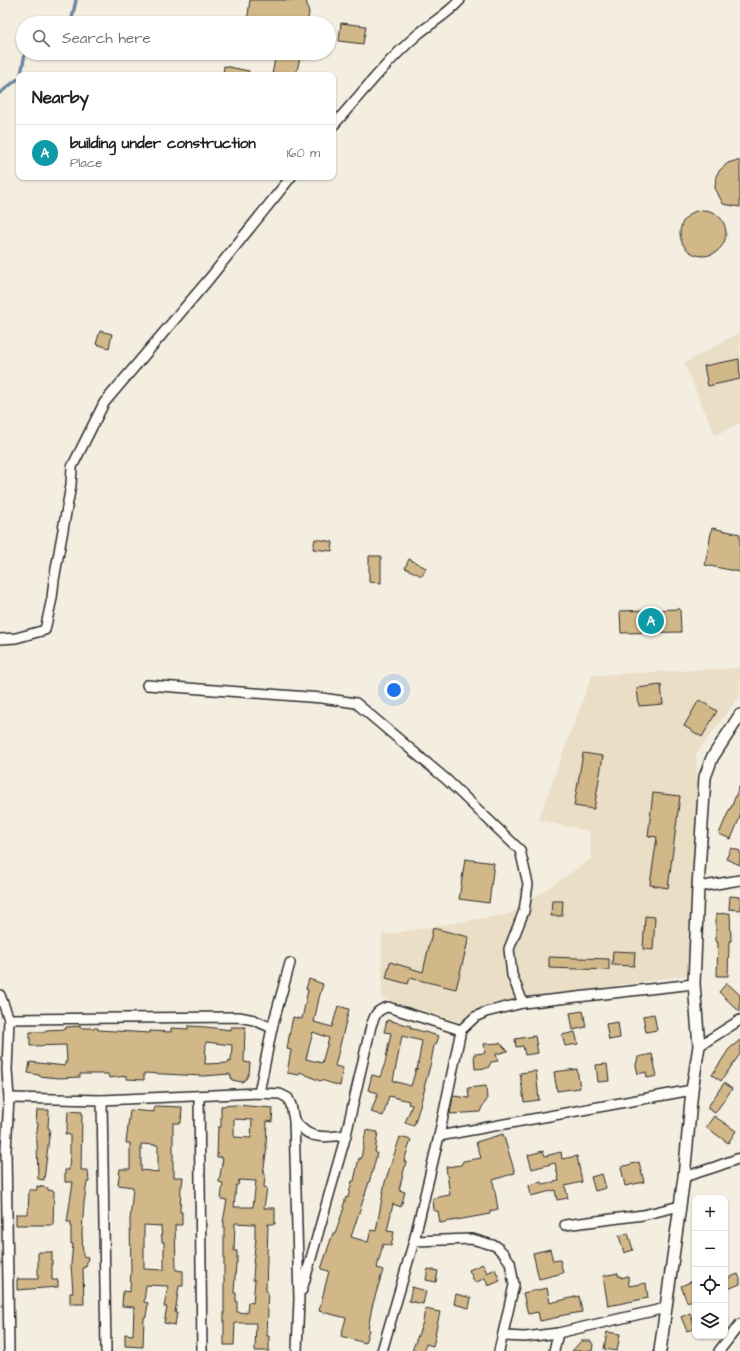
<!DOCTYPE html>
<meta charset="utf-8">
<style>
:root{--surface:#fff;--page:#f6f6f6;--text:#202124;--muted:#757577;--line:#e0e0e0;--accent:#7c3aed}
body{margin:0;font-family:"Architects Daughter",sans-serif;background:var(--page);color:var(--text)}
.controls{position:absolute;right:12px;bottom:12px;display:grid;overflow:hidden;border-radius:8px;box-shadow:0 1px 3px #0004}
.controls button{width:36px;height:36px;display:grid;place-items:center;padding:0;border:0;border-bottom:1px solid var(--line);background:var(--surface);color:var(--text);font:20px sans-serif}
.you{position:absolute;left:394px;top:690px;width:14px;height:14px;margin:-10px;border:3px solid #fff;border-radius:50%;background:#1a73e8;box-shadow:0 0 0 6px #1a73e833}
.badge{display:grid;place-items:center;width:26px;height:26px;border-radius:50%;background:var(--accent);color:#fff;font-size:13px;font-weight:700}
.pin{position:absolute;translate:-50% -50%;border:2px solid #fff;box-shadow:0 1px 4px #0006}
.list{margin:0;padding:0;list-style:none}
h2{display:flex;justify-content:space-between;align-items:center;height:52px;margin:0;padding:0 16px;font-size:17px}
h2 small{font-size:13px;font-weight:400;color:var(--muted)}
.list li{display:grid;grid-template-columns:26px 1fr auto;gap:12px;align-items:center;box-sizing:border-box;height:56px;padding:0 16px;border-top:1px solid var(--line)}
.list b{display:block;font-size:15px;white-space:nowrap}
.list p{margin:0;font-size:13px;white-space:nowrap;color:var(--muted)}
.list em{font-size:13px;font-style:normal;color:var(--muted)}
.icon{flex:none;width:22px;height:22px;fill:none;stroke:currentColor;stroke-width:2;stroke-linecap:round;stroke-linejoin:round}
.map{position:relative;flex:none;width:740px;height:1351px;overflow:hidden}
.search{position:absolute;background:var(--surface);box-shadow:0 1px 3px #0004;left:16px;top:16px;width:320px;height:44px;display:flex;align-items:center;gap:10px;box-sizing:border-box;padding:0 14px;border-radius:22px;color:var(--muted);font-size:15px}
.panel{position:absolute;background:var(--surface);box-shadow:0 1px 3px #0004;left:16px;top:72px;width:320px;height:108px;border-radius:8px}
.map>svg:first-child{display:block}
</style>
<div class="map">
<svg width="740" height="1351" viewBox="0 0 740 1351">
<rect width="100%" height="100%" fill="#f4eee1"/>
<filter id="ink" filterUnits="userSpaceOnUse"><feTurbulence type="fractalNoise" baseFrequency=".025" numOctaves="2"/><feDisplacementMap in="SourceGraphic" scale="8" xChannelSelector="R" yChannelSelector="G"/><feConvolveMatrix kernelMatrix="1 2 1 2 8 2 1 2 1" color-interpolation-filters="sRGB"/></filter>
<g filter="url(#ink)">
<g fill="#eadec7">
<polygon points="740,332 740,423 715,435 684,363"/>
<polygon points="740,668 740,696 696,754 700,820 696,974 530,998 462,1023 382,998 382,935 509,914 591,859 589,831 538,820 592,675"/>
</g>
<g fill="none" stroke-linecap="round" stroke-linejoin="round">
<g stroke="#6b87a1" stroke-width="3.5">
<polyline points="71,23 76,0"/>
<polyline points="21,75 25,53"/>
<polyline points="0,93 19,78"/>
</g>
</g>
<g fill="#d2b889" stroke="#2b2b2b" fill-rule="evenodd">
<polygon points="250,0 306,0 309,13 307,23 247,23"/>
<polygon points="341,23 366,26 363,44 339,41"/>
<polygon points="276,53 301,53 296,75 272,75"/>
<polygon points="224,66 249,71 249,75 223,75"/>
<polygon points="734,161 740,161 740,207 723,204 715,188 716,176 719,171 728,163"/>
<circle cx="703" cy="233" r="23"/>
<polygon points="100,331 112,334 109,348 96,344"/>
<polygon points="739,359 740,379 708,386 704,366"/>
<polygon points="712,528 740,534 740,572 705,565"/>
<polygon points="315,539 333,542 332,551 313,549"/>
<polygon points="369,556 381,556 381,583 369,582"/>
<polygon points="409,559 426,568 422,576 405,568"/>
<polygon points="680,609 681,632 621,633 620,611"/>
<polygon points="661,685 663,704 639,706 637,688"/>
<polygon points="699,700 717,711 702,737 684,726"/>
<polygon points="583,753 603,756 594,809 574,806"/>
<polygon points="739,787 740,787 740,817 731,839 719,834 730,808 731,808"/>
<polygon points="653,793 680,796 668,888 650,885 657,837 648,836"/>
<polygon points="731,848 740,851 740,865 726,859"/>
<polygon points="465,859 494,863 489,903 459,899"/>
<polygon points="730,896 740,897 740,910 729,909"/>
<polygon points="552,901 563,901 562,916 551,916"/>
<polygon points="730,913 731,941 729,941 728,976 717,976 718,942 716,942 716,914"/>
<polygon points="645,916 655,917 653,950 643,949"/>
<polygon points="433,928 469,937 456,989 410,978 408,984 386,978 390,962 423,972"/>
<polygon points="613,951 635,952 634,966 612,965"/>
<polygon points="549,957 609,959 609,970 549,968"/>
<path d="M309 979 323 984 319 998 314 1022 332 1027 338 1006 349 1009 335 1066 343 1068 340 1086 321 1080 320 1081 300 1072 299 1075 287 1073 291 1050 287 1049 290 1031 293 1017 302 1019 308 990 306 989ZM313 1032 329 1038 322 1063 306 1059Z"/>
<polygon points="727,983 740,995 740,1012 719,992"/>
<polygon points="583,1011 586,1027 573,1030 570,1013"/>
<polygon points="654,1014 657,1030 646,1032 643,1016"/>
<path d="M387 1020 411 1026 410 1028 439 1036 436 1045H434L431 1062 424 1088H425L414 1126 405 1123 412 1105 408 1104 409 1101 389 1096 383 1116 371 1112 378 1093 368 1090 372 1075 380 1077 385 1063 391 1033 384 1032ZM402 1036 422 1041 417 1070 416 1069 411 1086 393 1081Z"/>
<polygon points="618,1022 620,1038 609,1040 606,1024"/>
<path d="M80 1026V1028H98V1030L150 1033V1031L171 1032V1028L188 1029V1026L206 1027 231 1030V1027H245L244 1062 250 1063 249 1073 246 1079 242 1082 232 1080 230 1074 203 1076 144 1073V1080L127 1079V1076L109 1078 108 1074H80V1077L59 1078 39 1076V1075L28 1073 30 1062 65 1066V1062H67L66 1045 30 1046V1032H46V1030L66 1029V1027ZM206 1042 232 1045 231 1062 229 1061V1063L205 1064Z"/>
<polygon points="575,1032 578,1044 565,1046 562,1035"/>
<polygon points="535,1036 538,1053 525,1055 523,1046 516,1047 515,1039"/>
<polygon points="740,1040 740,1054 721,1081 712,1075 729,1049"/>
<polygon points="500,1043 508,1051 496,1054 498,1061 491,1062 488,1068 475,1069 474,1054 485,1053 484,1044"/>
<polygon points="652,1054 657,1076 647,1078 646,1072 638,1074 636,1065 638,1057"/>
<polygon points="607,1064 609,1081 598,1082 596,1065"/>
<polygon points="577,1069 580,1088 557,1091 554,1072"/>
<polygon points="536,1071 539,1100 524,1102 520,1073"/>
<polygon points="724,1083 732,1089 715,1113 707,1108"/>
<polygon points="486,1086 487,1100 482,1107 480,1112 450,1114 453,1096 469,1098 468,1088"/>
<path d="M236 1105 273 1108 272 1122 267 1121 266 1147H267L263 1174H265L264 1187 267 1188 264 1208H275V1224H268L266 1291 268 1292 267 1310H268L267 1336H269V1351H255L256 1323H235L234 1345H224V1222H223L227 1200 221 1199 223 1183 219 1182 223 1158H221V1157H217L218 1127H221V1106ZM234 1119 252 1120 251 1138 234 1137ZM239 1180 256 1181 253 1207H234L236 1185H238ZM235 1223 255 1224V1239H256L253 1263H254L253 1280H255L253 1303 248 1302 247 1313 237 1312V1301H236V1293H234L236 1263H237V1251H234Z"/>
<path d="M154 1106 182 1107 181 1123H173V1170H174V1177H183L182 1186H181L180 1212H182V1225H175L176 1270 183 1271V1286H179L175 1313H177L175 1325 164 1323 167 1307H164L168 1286 146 1285 144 1302 148 1303 146 1317H144L143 1347 125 1346V1334L133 1335 134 1307 122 1306 123 1291 130 1292 131 1270 130 1221 133 1187 118 1185 120 1169H130V1143H126L130 1110 154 1112ZM141 1144 158 1145V1172L141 1170ZM144 1225 161 1226 162 1242H164V1270L144 1269Z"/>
<polygon points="37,1110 49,1110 48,1128 50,1129 44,1180 38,1179 37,1140 36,1140 38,1123 36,1123"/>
<polygon points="68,1111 82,1112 81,1170 88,1170 89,1182 87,1182 84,1203 82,1232 83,1256 88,1257 86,1267 83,1267 84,1304 70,1304 70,1293 73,1293 71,1264 73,1244 71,1244 71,1222 67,1222 73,1182 65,1182 65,1170 69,1170 70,1153 70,1135 65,1134 67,1128"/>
<polygon points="714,1116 736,1131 728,1143 706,1127"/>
<polygon points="366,1130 378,1132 375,1152 377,1153 373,1170 351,1237 368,1242 371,1230 376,1231 385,1182 400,1137 411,1140 404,1161 406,1162 399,1190 405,1192 401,1207 393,1204 387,1231 394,1232 391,1246 383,1244 377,1268 383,1270 372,1307 368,1329 369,1330 365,1343 341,1336 346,1318 319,1311 329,1271 321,1269 333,1233 335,1233 344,1208 343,1207 346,1197 348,1198 352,1181 354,1181 359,1158 361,1159"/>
<polygon points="503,1134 515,1173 493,1180 498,1209 490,1211 490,1214 440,1223 438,1211 434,1211 433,1198 450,1195 446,1167 461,1165 463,1161 481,1158 476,1142"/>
<polygon points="543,1151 545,1156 561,1152 562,1159 577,1156 582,1182 565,1186 568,1198 557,1200 555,1190 531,1196 529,1185 541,1182 542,1184 559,1181 555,1163 532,1169 528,1155"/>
<polygon points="639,1162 644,1182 625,1186 621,1167"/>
<polygon points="602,1174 606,1188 595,1191 591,1177"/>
<polygon points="37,1186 48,1188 48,1190 54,1191 53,1225 16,1225 16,1214 28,1214 29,1190 37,1190"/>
<polygon points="628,1233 633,1250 624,1253 619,1236"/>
<polygon points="550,1249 553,1261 560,1260 563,1273 539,1279 533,1253"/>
<polygon points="38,1252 52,1252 52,1280 58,1280 58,1287 17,1290 17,1279 38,1279"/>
<polygon points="483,1264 487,1273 495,1269 500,1281 488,1286 485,1278 475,1283 469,1270"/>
<polygon points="428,1269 438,1271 436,1282 426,1280"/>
<polygon points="618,1273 618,1276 621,1276 621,1278 628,1276 629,1286 646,1283 648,1298 608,1306 603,1276"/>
<polygon points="738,1274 740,1279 740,1284 728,1289 725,1279"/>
<polygon points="695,1280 695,1299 687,1302 681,1286"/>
<polygon points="412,1287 426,1291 423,1304 409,1301"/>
<polygon points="547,1288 550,1303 579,1296 582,1312 559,1316 559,1317 540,1321 538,1312 528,1314 523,1293"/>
<polygon points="456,1294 471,1298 469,1308 454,1304"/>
<polygon points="425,1309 440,1312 435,1334 436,1334 433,1346 426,1344 424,1351 412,1351 423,1322"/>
<polygon points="690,1313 695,1328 687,1331 681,1317"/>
<polygon points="607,1332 620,1334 617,1351 604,1349"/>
<polygon points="581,1341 591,1341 593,1345 592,1351 572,1351"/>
</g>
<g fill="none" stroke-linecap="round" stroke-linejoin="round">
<g stroke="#2b2b2b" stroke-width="12">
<g id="minor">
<path d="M333 126C360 95 386 62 417 35 431 23 448 14 460 0"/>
<polyline points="0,639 16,638 45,630 52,598 54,580 71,485 72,467 104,403 209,279 291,177"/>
<polyline points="147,685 322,698 356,703 447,780 520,850 528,884 524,911 509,949 512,975 523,1003"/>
<polyline points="698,887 740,880"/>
<polyline points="0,995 9,1019 7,1070 9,1098 6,1150 9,1351"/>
<polyline points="9,1019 239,1017 254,1020 272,1028"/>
<polyline points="699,1046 740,1020"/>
<polyline points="259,1093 272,1028 290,963"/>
<polyline points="199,1096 202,1351"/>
<polyline points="9,1098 102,1100 259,1093 280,1094 288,1098 291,1105 294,1120 299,1299 297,1351"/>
<polyline points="102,1100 106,1351"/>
<path d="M294 1120C298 1125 303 1130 308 1133 319 1139 334 1136 346 1135"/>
<polyline points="439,1136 692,1090"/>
<polyline points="684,1177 715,1167 740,1158"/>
<polyline points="565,1225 643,1215 680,1206"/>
<polyline points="414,1241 472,1239 496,1246 504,1254 510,1262 514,1285 499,1351"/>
<path d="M302 1290 346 1135 371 1026C375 1015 376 1010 388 1007L461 1030"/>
<polyline points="503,1336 525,1337 558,1333 666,1308"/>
<polyline points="382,1351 414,1241 439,1136 461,1030 475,1017 486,1012 523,1003 694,984"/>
<polyline points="554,1351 558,1333"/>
<polyline points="719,1351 740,1324"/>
</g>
</g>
<g stroke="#2b2b2b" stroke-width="14">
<polyline id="tertiary" points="660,1351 684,1177 692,1090 699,1046 694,984 698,887 705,777 712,758 740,715"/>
</g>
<use href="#minor" stroke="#fdfcf7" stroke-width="9"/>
<use href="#tertiary" stroke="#fdfcf7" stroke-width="11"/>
</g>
</g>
</svg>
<div class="controls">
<button>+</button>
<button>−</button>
<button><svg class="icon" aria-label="locate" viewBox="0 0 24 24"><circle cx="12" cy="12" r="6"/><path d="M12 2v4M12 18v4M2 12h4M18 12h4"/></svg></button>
<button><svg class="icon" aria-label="layers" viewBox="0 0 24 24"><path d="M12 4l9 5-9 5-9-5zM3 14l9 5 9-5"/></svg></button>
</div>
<div class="you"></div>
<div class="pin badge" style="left:651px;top:621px;background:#0f9aa8">A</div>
<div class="search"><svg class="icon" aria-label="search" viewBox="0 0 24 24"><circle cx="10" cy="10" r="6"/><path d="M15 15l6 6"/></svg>Search here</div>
<section class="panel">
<h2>Nearby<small></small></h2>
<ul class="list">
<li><span class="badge" style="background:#0f9aa8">A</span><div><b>building under construction</b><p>Place</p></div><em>160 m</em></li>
</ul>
</section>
</div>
